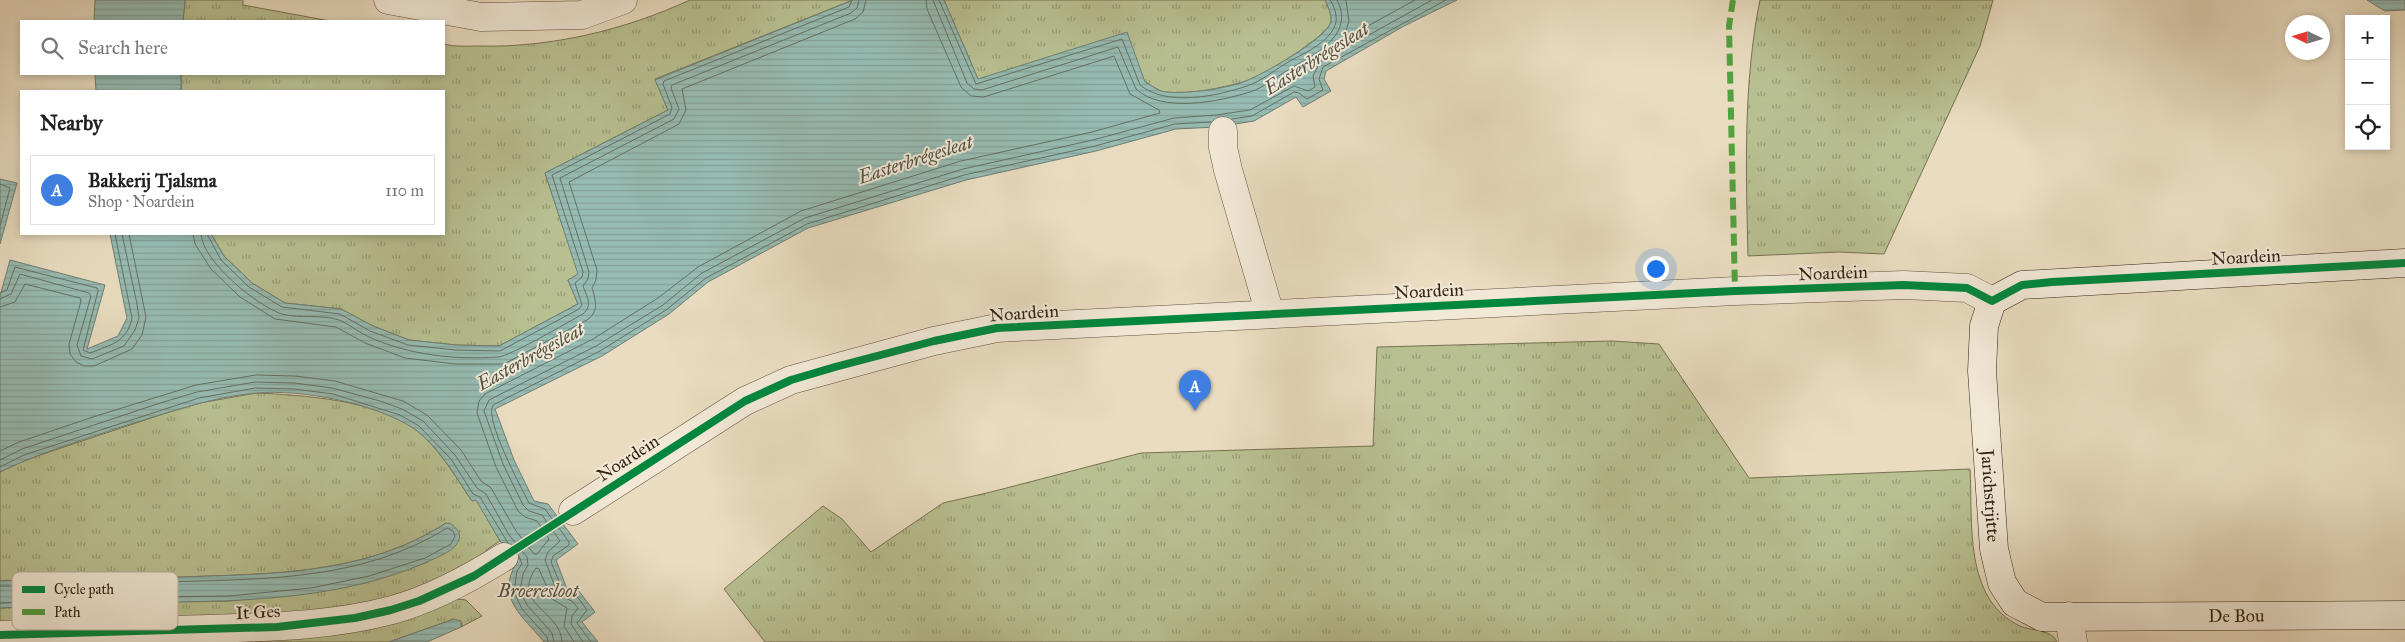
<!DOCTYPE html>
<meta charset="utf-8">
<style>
:root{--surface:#fff;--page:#f6f6f6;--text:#202124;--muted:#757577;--line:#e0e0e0;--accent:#8f2418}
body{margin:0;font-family:"IM FELL Great Primer",serif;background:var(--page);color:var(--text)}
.controls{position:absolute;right:15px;top:15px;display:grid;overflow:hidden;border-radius:0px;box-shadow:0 2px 8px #0003}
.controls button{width:45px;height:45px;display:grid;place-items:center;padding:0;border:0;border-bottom:1px solid var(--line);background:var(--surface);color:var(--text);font:25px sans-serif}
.compass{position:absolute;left:2285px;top:15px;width:45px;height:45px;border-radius:50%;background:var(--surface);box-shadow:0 2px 8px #0003;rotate:274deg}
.you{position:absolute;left:1655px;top:268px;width:18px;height:18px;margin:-12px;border:4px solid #fff;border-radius:50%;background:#1a73e8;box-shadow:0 0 0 8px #1a73e833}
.badge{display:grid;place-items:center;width:32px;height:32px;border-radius:50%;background:var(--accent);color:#fff;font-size:16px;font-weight:700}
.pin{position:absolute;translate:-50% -41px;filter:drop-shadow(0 1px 2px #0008)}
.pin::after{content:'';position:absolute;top:26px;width:18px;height:15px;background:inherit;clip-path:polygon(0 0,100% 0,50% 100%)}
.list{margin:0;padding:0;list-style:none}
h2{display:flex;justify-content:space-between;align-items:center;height:65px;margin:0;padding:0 20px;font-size:21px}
h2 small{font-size:16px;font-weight:400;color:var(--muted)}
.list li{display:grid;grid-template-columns:32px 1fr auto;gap:15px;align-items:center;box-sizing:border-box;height:70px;margin:0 10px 10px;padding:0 10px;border:1px solid var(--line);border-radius:0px}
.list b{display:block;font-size:19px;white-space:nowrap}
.list p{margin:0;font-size:16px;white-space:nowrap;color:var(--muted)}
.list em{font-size:16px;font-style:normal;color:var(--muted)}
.icon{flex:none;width:28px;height:28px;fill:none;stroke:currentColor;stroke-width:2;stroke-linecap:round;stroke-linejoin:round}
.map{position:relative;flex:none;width:2405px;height:642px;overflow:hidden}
.search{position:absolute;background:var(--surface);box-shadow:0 2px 8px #0003;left:20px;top:20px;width:425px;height:55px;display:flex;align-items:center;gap:12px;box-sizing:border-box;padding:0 18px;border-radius:0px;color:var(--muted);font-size:19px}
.panel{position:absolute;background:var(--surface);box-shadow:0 2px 8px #0003;left:20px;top:90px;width:425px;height:145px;border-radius:0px}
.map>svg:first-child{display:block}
</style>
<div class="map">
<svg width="2405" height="642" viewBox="0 0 2405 642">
<defs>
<pattern id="grass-tufts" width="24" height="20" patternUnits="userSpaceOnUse" patternTransform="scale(1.25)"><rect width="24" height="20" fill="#b8c091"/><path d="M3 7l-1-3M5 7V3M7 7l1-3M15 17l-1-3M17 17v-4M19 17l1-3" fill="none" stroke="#969c75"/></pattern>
<pattern id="water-rules" width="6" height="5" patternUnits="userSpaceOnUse" patternTransform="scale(1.25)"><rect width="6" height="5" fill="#97bcb3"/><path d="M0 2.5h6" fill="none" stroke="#83a199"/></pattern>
</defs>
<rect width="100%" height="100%" fill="#e9dcc0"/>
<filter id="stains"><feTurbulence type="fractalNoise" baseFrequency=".004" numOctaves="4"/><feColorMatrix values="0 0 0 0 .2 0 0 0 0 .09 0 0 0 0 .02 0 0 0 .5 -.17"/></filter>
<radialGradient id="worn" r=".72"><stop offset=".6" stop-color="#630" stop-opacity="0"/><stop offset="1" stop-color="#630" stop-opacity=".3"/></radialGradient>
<g fill="url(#grass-tufts)" stroke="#767252">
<polygon points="185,0 243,0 243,5 330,21 183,21"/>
<path d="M690 0H853L655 79 668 110 545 173 579 275 568 280 578 304 499 346 456 345 409 340 373 326 341 309 285 303 252 283 224 256 211 234H444V91H181V74H444V44C455 47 467 46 478 46 550 48 625 30 690 0Z"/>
<path d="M944 0H1325C1328 6 1332 15 1331 22 1327 37 1260 77 1244 82 1219 88 1191 95 1165 92 1158 91 1151 85 1145 82L978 79Z"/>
<path d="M1760 0H1993L1980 46 1884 254 1839 252 1748 256C1746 172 1743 84 1760 0Z"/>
<path d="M1612 341 1659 344 1749 478 1970 469C1973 522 1963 599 2020 626 2031 631 2052 629 2057 642H765L724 589 823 506 842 519 871 552 943 503 991 492 1141 453 1373 446 1377 347Z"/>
<path d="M256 393C302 395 377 400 415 429 439 448 455 476 472 501L476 499 500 541 486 550 489 556 427 587 351 608 275 618 0 625V608L78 603 230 601 311 593 370 581 428 562 446 523C366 575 270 574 178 577 119 578 59 580 0 581V472L25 460 160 415 200 403Z"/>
<polygon points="457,599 466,600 482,616 461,627 462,623 454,619 389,642 233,642"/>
</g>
<g fill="url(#water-rules)" stroke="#6f7f73">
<polygon points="95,0 185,0 183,21 94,21"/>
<path d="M853 0H944L978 79 1127 32 1145 82C1151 85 1158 91 1165 92 1187 94 1228 89 1248 80 1265 73 1326 39 1331 22 1332 15 1328 6 1325 0H1457L1404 26 1326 71 1324 79 1331 91 1303 107 1296 97 1254 121 1217 127 1176 129 1096 151 966 180 808 228 708 282 669 314 602 356 495 409 514 460 534 501 548 504 578 544 556 560 567 589 578 590 595 612 582 622 598 642H544C522 615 495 598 517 562L500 541 476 500 472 501C456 477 437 444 413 428 374 403 302 389 256 393 211 397 167 413 124 426 82 440 39 453 0 472V296L10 260 105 285 87 349 118 336 127 318 110 234H211L224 256 252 283 285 303 341 309 373 326 409 340 456 345 499 346 578 304 568 280 578 274 545 173 668 110 655 80Z"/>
<polygon points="2367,0 2405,0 2405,10 2385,11"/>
<polygon points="95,74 181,74 181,91 96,91"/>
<polygon points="0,179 17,183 0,244"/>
<path d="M446 523 451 524C467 535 458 547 444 554 345 604 229 601 121 603 81 603 40 607 0 608V581C59 580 119 578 178 577 270 574 366 575 446 523Z"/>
<polygon points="454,619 461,621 461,627 427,642 389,642"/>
</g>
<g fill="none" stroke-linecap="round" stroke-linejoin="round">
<g stroke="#657063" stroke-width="1">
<path d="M933 0 967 83 974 89 982 90 1118 47 1136 89C1162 113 1218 102 1250 92 1265 87 1279 75 1293 67 1317 53 1355 34 1337 0"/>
<path d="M939 0 976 84 1122 39 1140 85C1167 107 1217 96 1247 86 1262 81 1276 69 1290 61 1305 53 1332 41 1336 22 1337 14 1334 6 1330 0"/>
<polyline points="1346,0 1349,21 1345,34 1348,37 1415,0"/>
<polyline points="1232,119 1252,116 1294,92 1299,93 1307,99 1323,90 1319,79 1323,67 1446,0"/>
<polyline points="0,184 10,188 0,226"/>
<path d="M193 234 195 244 211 269 240 297 275 319 336 327 365 343 405 358 455 364H504L587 320C599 311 596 301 592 288L596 280 597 270 569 182 679 124 686 110 682 89 855 19 863 12 866 0"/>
<path d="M201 234C202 261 257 306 282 314 300 319 322 314 339 320 349 324 358 332 369 337 409 355 455 360 498 357 511 356 568 322 583 314 593 305 587 297 583 286L588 279 589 272 560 178 674 119 679 109 671 88 672 85 851 13 857 8 859 0"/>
<polyline points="207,234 221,260 249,287 282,307 340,314 370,331 408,345 456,350 500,351 579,309 582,305 575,283 582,277 583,272 552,175 670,114 672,108 663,84 664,81 849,7 852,0"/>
<path d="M0 293 7 290 15 267 97 288 98 291 83 350 90 353C111 345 127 342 132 318L115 234"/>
<polyline points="0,299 11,294 20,274 89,293 91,296 77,345 81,356 92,359 124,346 135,330 139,318 137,304 122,234"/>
<polyline points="0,307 15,302 25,284 80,298 81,301 69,344 70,354 76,362 84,366 94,366 132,349 142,335 146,317 129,234"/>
<polyline points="0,451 19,442 96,416 196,385 256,375 295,376 335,381 403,401 427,415 461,450 481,481 491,488 516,531 534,554 537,554 549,539 537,521 525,517 518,511 496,467 477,413 479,401 485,394 593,339 658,298 698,267 801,211 961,161 1092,132 1160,113 1159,110 1130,94 1114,56 984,97 971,96 961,87 927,9 926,0"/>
<polyline points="0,460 22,449 157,404 197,392 255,382 294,383 332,388 380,401 402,409 423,421 455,455 477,488 486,494 509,535 527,557 528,565 523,574 520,591 527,605 552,633 554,642"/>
<polyline points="0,467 24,455 199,398 255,388 294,389 333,394 400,415 419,426 451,459 473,494 480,497 508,543"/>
<polyline points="519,556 522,564 517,571 514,592 522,609 547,637 548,642"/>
<path d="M0 586C53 587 107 583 160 582 259 579 360 582 447 528L453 531 455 536 451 544 425 558 369 576 311 588 229 596 78 598 0 603"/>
<path d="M562 642C561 610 510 605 536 568L539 569 552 599 567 608 564 626 574 642"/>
<polyline points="583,642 571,624 572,616 578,608 572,601 558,595 545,560 548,552 560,541 542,515 529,511 523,505 503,464 484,411 489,400 596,346 663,305 702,273 805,218 963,169 1093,140 1174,118 1216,115 1250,110 1294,86 1308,91 1315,87 1313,76 1320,62 1432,0"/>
<path d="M591 642 577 623 587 610 576 595 563 591 551 562 553 556 569 545V542L545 509 529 503C521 487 484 419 493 405L600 351 666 310 706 278 807 224 964 175 1095 146 1175 124 1211 122"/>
</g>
<g stroke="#60513e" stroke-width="29">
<g id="street">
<polyline points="388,0 481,17 582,15 623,0"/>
<polyline points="1223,131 1223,147 1228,170 1270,314"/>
<polyline points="573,511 745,401 791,380 934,341 997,328 1735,291 1904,285 1967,288 1992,301"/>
<polyline points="2069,616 2073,642"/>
<path d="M0 635C69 632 138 631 208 629 268 627 333 626 392 610 432 599 469 579 504 557"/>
</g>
</g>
<g stroke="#332313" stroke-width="29">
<g id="secondary">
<path id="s1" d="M2405 263 2022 285 1992 301 1984 326 1982 371 1994 549 2002 583 2015 603 2042 617 2405 615"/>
</g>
</g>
<use href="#street" stroke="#f1e8d6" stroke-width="28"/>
<use href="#secondary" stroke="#f1e8d6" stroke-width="28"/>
<polyline stroke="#52a23f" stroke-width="6" stroke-dasharray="12 6" stroke-linecap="butt" points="1733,0 1729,26 1735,291"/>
<g stroke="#f1e8d6" stroke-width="11">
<polyline id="cycleway" points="0,635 277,627 355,618 391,610 419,601 474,576 745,401 791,380 835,367 934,341 997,328 1735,291 1904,285 1967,288 1992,301 2022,285 2052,282 2405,263"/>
</g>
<use href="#cycleway" stroke="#00873e" stroke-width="8"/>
</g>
<g text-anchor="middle" stroke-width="4" stroke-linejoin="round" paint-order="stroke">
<g font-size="18" fill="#332313" stroke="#f1e8d6">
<text transform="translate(2246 257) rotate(-3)" y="6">Noardein</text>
<text transform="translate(1833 273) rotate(-2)" y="6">Noardein</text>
<text transform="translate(1429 291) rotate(-3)" y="6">Noardein</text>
<text transform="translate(1024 313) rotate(-4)" y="6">Noardein</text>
<text transform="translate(628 458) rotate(-33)" y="6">Noardein</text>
<text dy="6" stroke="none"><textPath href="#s1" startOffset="614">Jarichstrjitte</textPath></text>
<text transform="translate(258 612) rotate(-3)" y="6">It Ges</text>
<text dy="6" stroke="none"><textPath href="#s1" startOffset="951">De Bou</textPath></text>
</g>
<g font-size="19" font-style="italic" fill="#515143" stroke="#f1e8d6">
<text transform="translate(1316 58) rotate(-32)" y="7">Easterbrégesleat</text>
<text transform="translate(915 159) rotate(-18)" y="7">Easterbrégesleat</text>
<text transform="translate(530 356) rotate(-29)" y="7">Easterbrégesleat</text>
<text x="538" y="597">Broeresloot</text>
</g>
</g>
<rect x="12" y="572" width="166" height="58" rx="8" fill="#f1e8d6" stroke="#b8ad9c" stroke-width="1"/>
<rect x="22" y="586" width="23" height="7" fill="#00873e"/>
<rect x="22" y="609" width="23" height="6" fill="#52a23f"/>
<g font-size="14" fill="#332313">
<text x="54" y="594">Cycle path</text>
<text x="54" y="617">Path</text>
</g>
<rect width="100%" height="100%" filter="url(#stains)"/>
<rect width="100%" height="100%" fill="url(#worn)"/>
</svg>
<div class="controls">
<button>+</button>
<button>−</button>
<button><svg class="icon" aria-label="locate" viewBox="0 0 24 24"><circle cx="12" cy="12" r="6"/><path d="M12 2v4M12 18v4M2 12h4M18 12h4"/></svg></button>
</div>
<svg class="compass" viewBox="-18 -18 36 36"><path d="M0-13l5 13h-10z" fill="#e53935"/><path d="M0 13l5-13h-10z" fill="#757577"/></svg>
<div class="you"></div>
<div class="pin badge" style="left:1195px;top:411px;background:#3f7fe0">A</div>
<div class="search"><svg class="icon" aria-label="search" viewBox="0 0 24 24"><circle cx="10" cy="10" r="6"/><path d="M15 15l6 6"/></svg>Search here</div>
<section class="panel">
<h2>Nearby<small></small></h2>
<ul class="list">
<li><span class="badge" style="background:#3f7fe0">A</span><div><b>Bakkerij Tjalsma</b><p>Shop · Noardein</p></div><em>110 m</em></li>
</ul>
</section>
</div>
